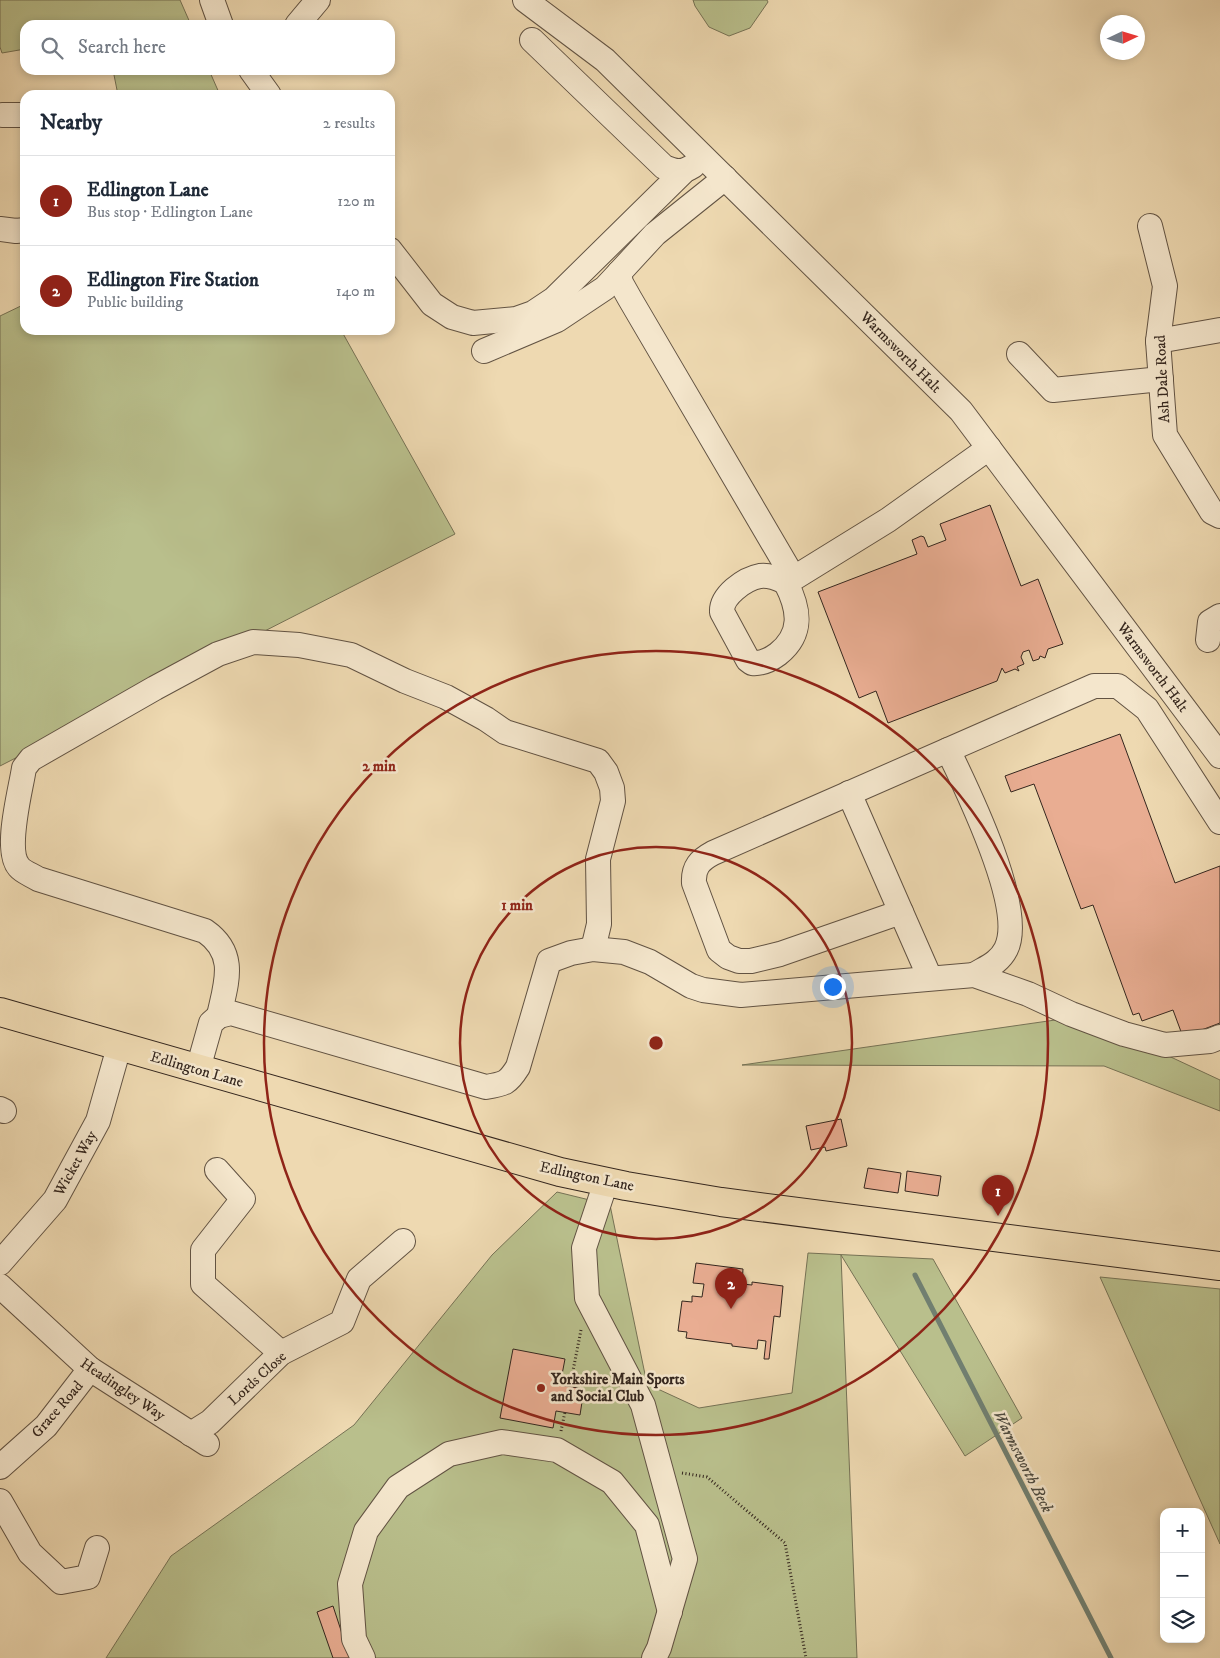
<!DOCTYPE html>
<meta charset="utf-8">
<style>
:root{--surface:#fff;--page:#f6f6f7;--text:#1f2937;--muted:#747a83;--line:#e0e1e3;--accent:#8f2418}
body{margin:0;font-family:"IM FELL DW Pica",serif;background:var(--page);color:var(--text)}
.controls{position:absolute;right:15px;bottom:15px;display:grid;overflow:hidden;border-radius:10px;box-shadow:0 2px 8px #0003}
.controls button{width:45px;height:45px;display:grid;place-items:center;padding:0;border:0;border-bottom:1px solid var(--line);background:var(--surface);color:var(--text);font:25px sans-serif}
.compass{position:absolute;left:1100px;top:15px;width:45px;height:45px;border-radius:50%;background:var(--surface);box-shadow:0 2px 8px #0003;rotate:86deg}
.you{position:absolute;left:832px;top:986px;width:18px;height:18px;margin:-12px;border:4px solid #fff;border-radius:50%;background:#1a73e8;box-shadow:0 0 0 8px #1a73e833}
.badge{display:grid;place-items:center;width:32px;height:32px;border-radius:50%;background:var(--accent);color:#fff;font-size:16px;font-weight:700}
.pin{position:absolute;translate:-50% -41px;filter:drop-shadow(0 1px 2px #0008)}
.pin::after{content:'';position:absolute;top:26px;width:18px;height:15px;background:inherit;clip-path:polygon(0 0,100% 0,50% 100%)}
.list{margin:0;padding:0;list-style:none}
h2{display:flex;justify-content:space-between;align-items:center;height:65px;margin:0;padding:0 20px;font-size:21px}
h2 small{font-size:16px;font-weight:400;color:var(--muted)}
.list li{display:grid;grid-template-columns:32px 1fr auto;gap:15px;align-items:center;box-sizing:border-box;height:90px;padding:0 20px;border-top:1px solid var(--line)}
.list b{display:block;font-size:19px;white-space:nowrap}
.list p{margin:0;font-size:16px;white-space:nowrap;color:var(--muted)}
.list em{font-size:16px;font-style:normal;color:var(--muted)}
.icon{flex:none;width:28px;height:28px;fill:none;stroke:currentColor;stroke-width:2;stroke-linecap:round;stroke-linejoin:round}
.map{position:relative;flex:none;width:1220px;height:1658px;overflow:hidden}
.search{position:absolute;background:var(--surface);box-shadow:0 2px 8px #0003;left:20px;top:20px;width:375px;height:55px;display:flex;align-items:center;gap:12px;box-sizing:border-box;padding:0 18px;border-radius:15px;color:var(--muted);font-size:19px}
.panel{position:absolute;background:var(--surface);box-shadow:0 2px 8px #0003;left:20px;top:90px;width:375px;height:245px;border-radius:15px}
.map>svg:first-child{display:block}
</style>
<div class="map">
<svg width="1220" height="1658" viewBox="0 0 1220 1658">
<rect width="100%" height="100%" fill="#eed9b1"/>
<filter id="stains"><feTurbulence type="fractalNoise" baseFrequency=".004" numOctaves="4"/><feColorMatrix values="0 0 0 0 .2 0 0 0 0 .09 0 0 0 0 .02 0 0 0 .5 -.17"/></filter>
<radialGradient id="worn" r=".72"><stop offset=".6" stop-color="#630" stop-opacity="0"/><stop offset="1" stop-color="#630" stop-opacity=".3"/></radialGradient>
<g fill="#b9bf8c" stroke="#767255">
<polygon points="0,0 180,0 191,25 25,25 25,49 2,53 0,47"/>
<polygon points="693,0 767,0 768,2 750,28 729,36 709,27 695,6"/>
<polygon points="113,70 209,70 220,95 118,95"/>
<polygon points="25,304 25,330 341,330 455,534 0,766 0,316"/>
<polygon points="1083,1016 1220,1080 1220,1111 1104,1066 742,1065"/>
<polygon points="557,1192 610,1205 647,1384 699,1408 792,1393 808,1253 933,1259 1022,1418 965,1456 841,1255 857,1658 106,1658 171,1556 354,1425 492,1255"/>
<polygon points="1100,1277 1220,1289 1220,1544"/>
</g>
<g fill="none" stroke-linecap="round" stroke-linejoin="round">
<polyline stroke="#717f70" stroke-width="5" points="915,1275 1111,1658"/>
</g>
<g fill="#e9ad92" stroke="#34261e">
<polygon points="990,505 1021,586 1038,579 1063,644 1048,649 1045,658 1040,656 1039,659 1033,661 1029,650 1023,652 1021,657 1024,664 1017,667 1019,671 1015,669 1005,673 1002,668 997,681 888,723 876,691 859,698 818,592 917,554 912,540 921,536 924,537 928,547 946,540 940,524"/>
<polygon points="1120,734 1175,883 1220,866 1220,1023 1183,1037 1173,1010 1142,1021 1139,1013 1133,1015 1093,905 1081,909 1034,784 1011,792 1005,776"/>
<polygon points="841,1119 847,1146 826,1151 825,1147 811,1150 806,1126"/>
<polygon points="868,1168 901,1173 898,1193 864,1188"/>
<polygon points="907,1171 941,1176 938,1196 905,1191"/>
<polygon points="696,1263 743,1269 742,1284 752,1285 752,1282 783,1286 780,1317 774,1316 769,1359 764,1359 766,1341 758,1340 757,1349 732,1346 732,1344 686,1338 687,1332 678,1331 682,1301 692,1302 692,1296 702,1297 704,1284 693,1283"/>
<polygon points="513,1349 565,1359 560,1385 584,1389 580,1415 556,1411 553,1428 500,1418"/>
<polygon points="333,1606 350,1658 333,1658 317,1612"/>
</g>
<g fill="none" stroke-linecap="round" stroke-linejoin="round">
<g stroke="#625343" stroke-width="26">
<g id="minor">
<polyline points="212,0 221,25"/>
<polyline points="525,0 605,60 961,411 1220,756"/>
<polyline points="297,25 318,0"/>
<path d="M532 40 664 167C676 172 682 173 693 166"/>
<polyline points="251,70 269,95"/>
<polyline points="2,115 25,115"/>
<polyline points="725,178 655,234 619,273 621,283 630,299 793,577"/>
<polyline points="1150,226 1165,286 1158,341 1165,435 1212,512 1220,516"/>
<polyline points="0,229 16,231 25,230"/>
<polyline points="390,250 432,304 452,317 473,323 516,319 533,313 554,299 684,171"/>
<polyline points="1158,341 1220,330"/>
<polyline points="484,351 557,320 605,288 619,273"/>
<polyline points="1019,354 1053,390 1161,379"/>
<path d="M786 583C800 610 803 634 778 654 770 660 762 664 752 663L748 660 722 612C721 596 744 579 760 576 768 575 779 578 786 583L888 520 989 448"/>
<polyline points="1208,640 1210,622 1220,616"/>
<path d="M948 750C967 789 1026 909 1006 949 999 963 987 967 974 975"/>
<polyline points="849,793 901,912"/>
<path d="M930 978 901 912 780 954 751 961H739L728 957 719 950 694 883C693 867 700 860 713 853L1094 686H1118L1147 709 1220 822"/>
<path d="M219 1016C226 983 238 954 205 931L38 879C32 875 23 872 19 867 4 850 21 789 24 768L31 759 155 688 218 654 253 642 299 645 351 655 405 681 446 697 486 719 505 732 598 761 606 772 612 788 613 801 598 859 599 924 593 949"/>
<path d="M198 1069 211 1023 219 1016 231 1013 486 1087C505 1084 508 1083 518 1067L549 961 571 953 593 949 624 952 650 962 691 986 703 990 741 995 974 975 1028 994 1071 1014 1124 1034 1165 1045 1210 1041 1220 1037"/>
<polyline points="0,1109 4,1111"/>
<polyline points="217,1170 243,1199 203,1250 203,1284 281,1353"/>
<polyline points="606,1182 584,1248 587,1298 643,1405 685,1559 659,1648 654,1658"/>
<polyline points="0,1263 55,1200 98,1121 119,1047"/>
<polyline points="0,1286 90,1369 207,1444"/>
<polyline points="191,1434 210,1422 281,1353 342,1322 359,1279 403,1241"/>
<polyline points="0,1467 46,1426 90,1369"/>
<polyline points="0,1501 30,1553 61,1582 88,1577 97,1548"/>
<polyline points="363,1658 354,1639 350,1584 366,1531 398,1487 449,1454 502,1442 557,1450 612,1482 647,1525 670,1612"/>
</g>
</g>
<g stroke="#34261e" stroke-width="30">
<polyline id="major" points="0,1012 560,1172 626,1186 721,1202 1220,1266"/>
</g>
<g stroke="#34261e" stroke-width="3" stroke-dasharray="1 2.5" stroke-linecap="butt">
<polyline points="570,1386 581,1330"/>
<polyline points="561,1431 565,1412"/>
<polyline points="682,1473 707,1477 785,1543 806,1658"/>
</g>
<use href="#minor" stroke="#f4e6cc" stroke-width="24"/>
<use href="#major" stroke="#eed9b1" stroke-width="28"/>
</g>
<g fill="none" stroke="#8f2418" stroke-width="2.5">
<circle cx="656" cy="1043" r="196"/>
<circle cx="656" cy="1043" r="392"/>
</g>
<circle fill="#8f2418" stroke="#f4e6cc" stroke-width="2" cx="541" cy="1388" r="5"/>
<g text-anchor="middle" stroke-width="5" stroke-linejoin="round" paint-order="stroke">
<g font-size="15" fill="#34261e" stroke="#f4e6cc">
<text transform="translate(901 352) rotate(45)" y="5">Warmsworth Halt</text>
<text transform="translate(1162 379) rotate(-93)" y="5">Ash Dale Road</text>
<text transform="translate(1153 667) rotate(53)" y="5">Warmsworth Halt</text>
<text transform="translate(197 1069) rotate(16)" y="5">Edlington Lane</text>
<text transform="translate(75 1163) rotate(-61)" y="5">Wicket Way</text>
<text transform="translate(587 1176) rotate(12)" y="5">Edlington Lane</text>
<text transform="translate(257 1378) rotate(-42)" y="5">Lords Close</text>
<text transform="translate(123 1389) rotate(34)" y="5">Headingley Way</text>
<text transform="translate(57 1409) rotate(-49)" y="5">Grace Road</text>
</g>
<g font-size="15" font-weight="bold" fill="#34261e" stroke="#f4e6cc" text-anchor="start">
<text x="551" y="1384">Yorkshire Main Sports<tspan x="551" dy="17">and Social Club</tspan></text>
</g>
<g font-size="16" font-style="italic" fill="#4e4b40" stroke="#f4e6cc">
<text transform="translate(1024 1461) rotate(63)" y="6">Warmsworth Beck</text>
</g>
</g>
<circle cx="656" cy="1043" r="8" fill="#8f2418" stroke="#f4e6cc" stroke-width="2.5"/>
<g font-size="15" text-anchor="middle" font-weight="bold" fill="#8f2418" stroke="#f4e6cc" stroke-width="5" stroke-linejoin="round" paint-order="stroke">
<text x="379" y="771">2 min</text>
<text x="517" y="910">1 min</text>
</g>
<rect width="100%" height="100%" filter="url(#stains)"/>
<rect width="100%" height="100%" fill="url(#worn)"/>
</svg>
<div class="controls">
<button>+</button>
<button>−</button>
<button><svg class="icon" aria-label="layers" viewBox="0 0 24 24"><path d="M12 4l9 5-9 5-9-5zM3 14l9 5 9-5"/></svg></button>
</div>
<svg class="compass" viewBox="-18 -18 36 36"><path d="M0-13l5 13h-10z" fill="#e53935"/><path d="M0 13l5-13h-10z" fill="#747a83"/></svg>
<div class="you"></div>
<div class="pin badge" style="left:998px;top:1216px">1</div>
<div class="pin badge" style="left:731px;top:1309px">2</div>
<div class="search"><svg class="icon" aria-label="search" viewBox="0 0 24 24"><circle cx="10" cy="10" r="6"/><path d="M15 15l6 6"/></svg>Search here</div>
<section class="panel">
<h2>Nearby<small>2 results</small></h2>
<ul class="list">
<li><span class="badge">1</span><div><b>Edlington Lane</b><p>Bus stop · Edlington Lane</p></div><em>120 m</em></li>
<li><span class="badge">2</span><div><b>Edlington Fire Station</b><p>Public building</p></div><em>140 m</em></li>
</ul>
</section>
</div>
